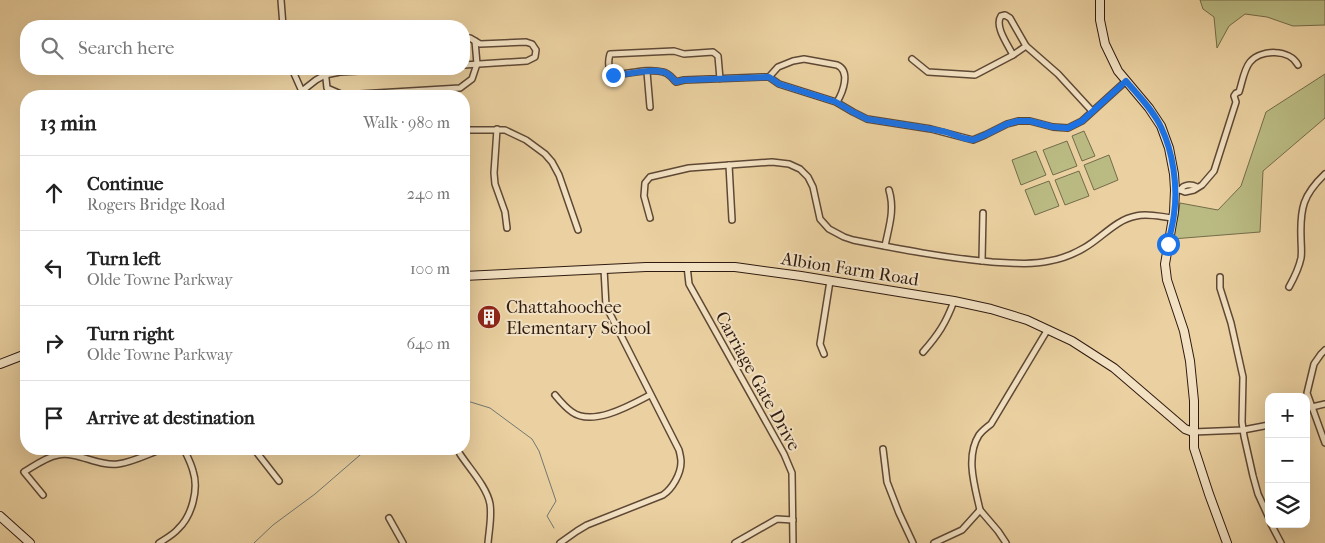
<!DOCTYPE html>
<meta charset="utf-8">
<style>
:root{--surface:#fff;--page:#f2f2f2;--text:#222;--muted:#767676;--line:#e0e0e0}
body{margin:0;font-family:"IM FELL French Canon",serif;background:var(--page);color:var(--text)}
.controls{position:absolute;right:15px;bottom:15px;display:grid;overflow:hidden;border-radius:10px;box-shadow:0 5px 20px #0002}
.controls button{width:45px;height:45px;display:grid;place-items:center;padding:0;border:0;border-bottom:1px solid var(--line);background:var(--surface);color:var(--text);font:25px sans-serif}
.stop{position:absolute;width:15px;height:15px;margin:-11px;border:4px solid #1a73e8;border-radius:50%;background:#fff}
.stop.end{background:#1a73e8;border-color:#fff;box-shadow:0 1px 5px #0008}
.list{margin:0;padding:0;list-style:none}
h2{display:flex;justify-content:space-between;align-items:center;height:65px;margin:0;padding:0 20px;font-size:21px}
h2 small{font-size:16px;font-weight:400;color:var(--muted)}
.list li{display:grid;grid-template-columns:32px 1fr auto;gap:15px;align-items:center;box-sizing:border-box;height:75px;padding:0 20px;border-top:1px solid var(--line)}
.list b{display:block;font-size:19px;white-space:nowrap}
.list p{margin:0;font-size:16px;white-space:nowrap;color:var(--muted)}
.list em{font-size:16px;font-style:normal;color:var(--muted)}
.icon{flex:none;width:28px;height:28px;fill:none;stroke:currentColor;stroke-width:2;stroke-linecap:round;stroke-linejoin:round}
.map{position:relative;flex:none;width:1325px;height:543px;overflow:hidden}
.search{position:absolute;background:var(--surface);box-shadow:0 5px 20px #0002;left:20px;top:20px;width:450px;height:55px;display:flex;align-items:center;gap:12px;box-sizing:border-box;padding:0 18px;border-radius:20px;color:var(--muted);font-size:19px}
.panel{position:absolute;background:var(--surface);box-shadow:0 5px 20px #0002;left:20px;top:90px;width:450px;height:365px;border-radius:20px}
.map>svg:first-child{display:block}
</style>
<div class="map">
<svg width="1325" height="543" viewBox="0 0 1325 543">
<rect width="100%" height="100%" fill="#ebd1a1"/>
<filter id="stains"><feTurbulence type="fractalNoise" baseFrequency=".004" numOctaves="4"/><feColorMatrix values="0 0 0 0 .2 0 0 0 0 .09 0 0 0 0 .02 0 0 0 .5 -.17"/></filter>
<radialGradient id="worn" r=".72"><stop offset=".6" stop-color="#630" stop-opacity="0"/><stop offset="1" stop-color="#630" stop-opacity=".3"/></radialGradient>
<g fill="#babb83" stroke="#746b4a">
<polygon points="1200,0 1325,0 1325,25 1293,26 1267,17 1245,14 1229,26 1217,48 1214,17 1203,9"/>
<polygon points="1325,74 1325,118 1263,171 1260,232 1172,239 1178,216 1180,203 1218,210 1241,186 1266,112"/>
<polygon points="1084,131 1095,156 1082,161 1072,136"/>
<polygon points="1067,141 1077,166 1053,175 1043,150"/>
<polygon points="1036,151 1046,175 1021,185 1012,160"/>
<polygon points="1109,155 1118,180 1094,190 1084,165"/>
<polygon points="1079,171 1089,196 1065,205 1055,180"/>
<polygon points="1049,181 1059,206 1035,215 1025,190"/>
</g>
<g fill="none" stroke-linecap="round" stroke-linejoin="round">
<g stroke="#727772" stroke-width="1">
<polyline points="464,400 490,408 532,439 539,451 556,501 547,516 554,528"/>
<polyline points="254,543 273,525 315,494 367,449"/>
</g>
<g stroke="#5e4835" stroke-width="8">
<g id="street">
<polyline points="281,0 283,26"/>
<polyline points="464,39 470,38 480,44 526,42 532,44 536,50 535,57 527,61 464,65"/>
<path d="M1013 55C1008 45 994 26 1001 16L1005 15 1010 18 1026 46"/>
<polyline points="912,59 928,72 975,75 1013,55 1026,46 1058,74 1092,111"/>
<polyline points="292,69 304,96"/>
<polyline points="325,69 327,88 343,95 460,88 472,79 477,64 475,41"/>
<polyline points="647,72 650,107"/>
<path d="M769 77 778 67 793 61 804 59 837 65C851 71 843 92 837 102"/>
<path d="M720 79 718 56 713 52 684 54 674 51 610 54C608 61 608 69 613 75 628 74 649 68 663 72 669 73 672 78 676 82L684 80 762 77H769L779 84 836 102 853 112 867 119 931 129 973 140 985 135 1007 124 1018 121H1030L1053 127 1068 128 1082 121 1126 81"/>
<polyline points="302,91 316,80 325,75 340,72 397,69"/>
<polyline points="497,129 494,173 495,184 505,212 507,228"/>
<polyline points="464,130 505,130 526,140 545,154 552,162 559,175 578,230"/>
<polyline points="729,165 732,220"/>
<path d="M1175 190H1180L1185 192 1194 190 1202 185 1214 171 1236 102 1234 96 1236 93 1239 92C1242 83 1244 69 1250 62 1261 49 1290 49 1298 65"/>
<path d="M1180 190C1184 184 1191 184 1197 187"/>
<path d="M650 218 644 196 645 183 650 177 689 168 772 162 789 164 800 169 808 177 813 187 820 219 829 229 844 237 853 240C899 249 945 258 992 262 1011 263 1031 265 1049 261 1061 259 1074 254 1084 248 1102 238 1115 220 1136 216 1148 213 1161 217 1173 218"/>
<path d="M885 246C889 226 895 210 889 190"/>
<polyline points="982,261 983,213"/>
<polyline points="687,266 689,284 784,454 792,473 793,543"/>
<polyline points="1220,277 1220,288 1231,323 1243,377 1242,422 1244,436 1253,476 1258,494 1269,518"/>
<path d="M1289 287C1294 278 1299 268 1301 258 1302 252 1301 244 1301 238 1300 208 1303 195 1325 174"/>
<polyline points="1325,350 1321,354 1314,364 1307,393 1325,443"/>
<path d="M923 352C938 335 946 323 954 301"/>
<polyline points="824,354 820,344 830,281"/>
<path d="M555 395C560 401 566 408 572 412 593 427 631 405 650 395"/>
<polyline points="1306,409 1312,407 1325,404"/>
<polyline points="1193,432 1243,430 1269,425"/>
<polyline points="254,449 279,481"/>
<polyline points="883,449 887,482 899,513 913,543"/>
<path d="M460 454C469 468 487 487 490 504 492 517 489 530 488 543"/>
<path d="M43 495 24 472C34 466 46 457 58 455 77 451 99 467 118 464 133 462 148 454 162 449"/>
<path d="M980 510C975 487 965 457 979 435 982 431 987 427 991 424L1048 329"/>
<polyline points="980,510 998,531 1006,543"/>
<polyline points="389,518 403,543"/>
<polyline points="1271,524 1281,543"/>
<path d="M159 543C165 539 173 535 178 529 192 516 199 489 193 471 191 463 187 456 184 449"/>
<path d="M560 543 577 531 587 525 663 495C672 489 681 474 681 462 681 458 680 454 679 450L606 306 604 269"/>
<polyline points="735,543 777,519 793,520"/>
<polyline points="934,543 962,530 980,510"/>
</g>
</g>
<g stroke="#2f1b11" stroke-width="10">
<g id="secondary">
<polyline points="1100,0 1100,20 1105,44 1118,71 1149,108 1161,126 1169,148 1174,174 1175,190 1174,212 1165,264 1167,280 1184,331 1190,361 1194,401 1194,448 1209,494 1227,543"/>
<polyline points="464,276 646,267 735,267 801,276 954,301 991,309 1027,320 1072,341 1114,368 1185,429 1193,432"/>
<polyline points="0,364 26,354"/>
<polyline points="0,516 30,543"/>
</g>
</g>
<use href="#street" stroke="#f2e1c2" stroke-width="5"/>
<use href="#secondary" stroke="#f2e1c2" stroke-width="8"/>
</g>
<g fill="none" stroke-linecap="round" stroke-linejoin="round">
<path stroke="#1a73e8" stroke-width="6" d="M613 75C628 75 649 68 663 72 669 73 672 78 676 82L684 80 769 77 779 84 836 102 853 112 867 119 931 129 946 132 963 138 973 140 985 135 1007 124 1018 121H1030L1053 127 1068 128 1082 121 1126 81C1138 95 1153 110 1161 127 1173 152 1178 186 1174 214 1173 224 1170 234 1168 244"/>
</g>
<defs>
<g id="building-disc" transform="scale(1.25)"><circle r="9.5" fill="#8f2418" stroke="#f2e1c2"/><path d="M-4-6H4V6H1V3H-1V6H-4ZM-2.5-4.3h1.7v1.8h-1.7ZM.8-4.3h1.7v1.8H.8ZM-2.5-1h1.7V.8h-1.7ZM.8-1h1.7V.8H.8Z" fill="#fff"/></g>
</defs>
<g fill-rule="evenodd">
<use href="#building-disc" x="489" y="317"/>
</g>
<g text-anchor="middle" stroke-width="4" stroke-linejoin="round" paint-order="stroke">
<g font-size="18" fill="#2f1b11" stroke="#f2e1c2">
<text transform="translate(850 269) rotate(9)" y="6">Albion Farm Road</text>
<text transform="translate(758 381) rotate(61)" y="6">Carriage Gate Drive</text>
</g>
<g font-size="18" fill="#2f1b11" stroke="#f2e1c2" text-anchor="start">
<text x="506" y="313">Chattahoochee<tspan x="506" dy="21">Elementary School</tspan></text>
</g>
</g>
<rect width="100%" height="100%" filter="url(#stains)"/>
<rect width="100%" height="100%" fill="url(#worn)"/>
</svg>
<div class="controls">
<button>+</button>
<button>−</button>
<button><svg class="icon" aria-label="layers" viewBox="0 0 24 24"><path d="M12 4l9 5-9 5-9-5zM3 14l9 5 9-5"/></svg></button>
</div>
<div class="stop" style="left:1168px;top:244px"></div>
<div class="stop end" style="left:613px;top:75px"></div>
<div class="search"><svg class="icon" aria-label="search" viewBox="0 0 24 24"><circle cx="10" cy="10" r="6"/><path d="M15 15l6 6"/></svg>Search here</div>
<section class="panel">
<h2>13 min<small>Walk · 980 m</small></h2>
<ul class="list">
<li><svg class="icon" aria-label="ahead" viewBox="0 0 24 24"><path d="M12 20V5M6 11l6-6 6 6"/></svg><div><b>Continue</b><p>Rogers Bridge Road</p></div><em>240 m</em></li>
<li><svg class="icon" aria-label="left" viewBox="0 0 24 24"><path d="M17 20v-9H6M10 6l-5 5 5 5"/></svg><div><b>Turn left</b><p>Olde Towne Parkway</p></div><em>100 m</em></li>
<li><svg class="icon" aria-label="right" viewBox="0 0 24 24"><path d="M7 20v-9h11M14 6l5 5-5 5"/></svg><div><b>Turn right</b><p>Olde Towne Parkway</p></div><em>640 m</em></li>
<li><svg class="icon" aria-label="arrive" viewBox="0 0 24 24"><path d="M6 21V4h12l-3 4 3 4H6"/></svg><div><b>Arrive at destination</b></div></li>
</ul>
</section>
</div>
